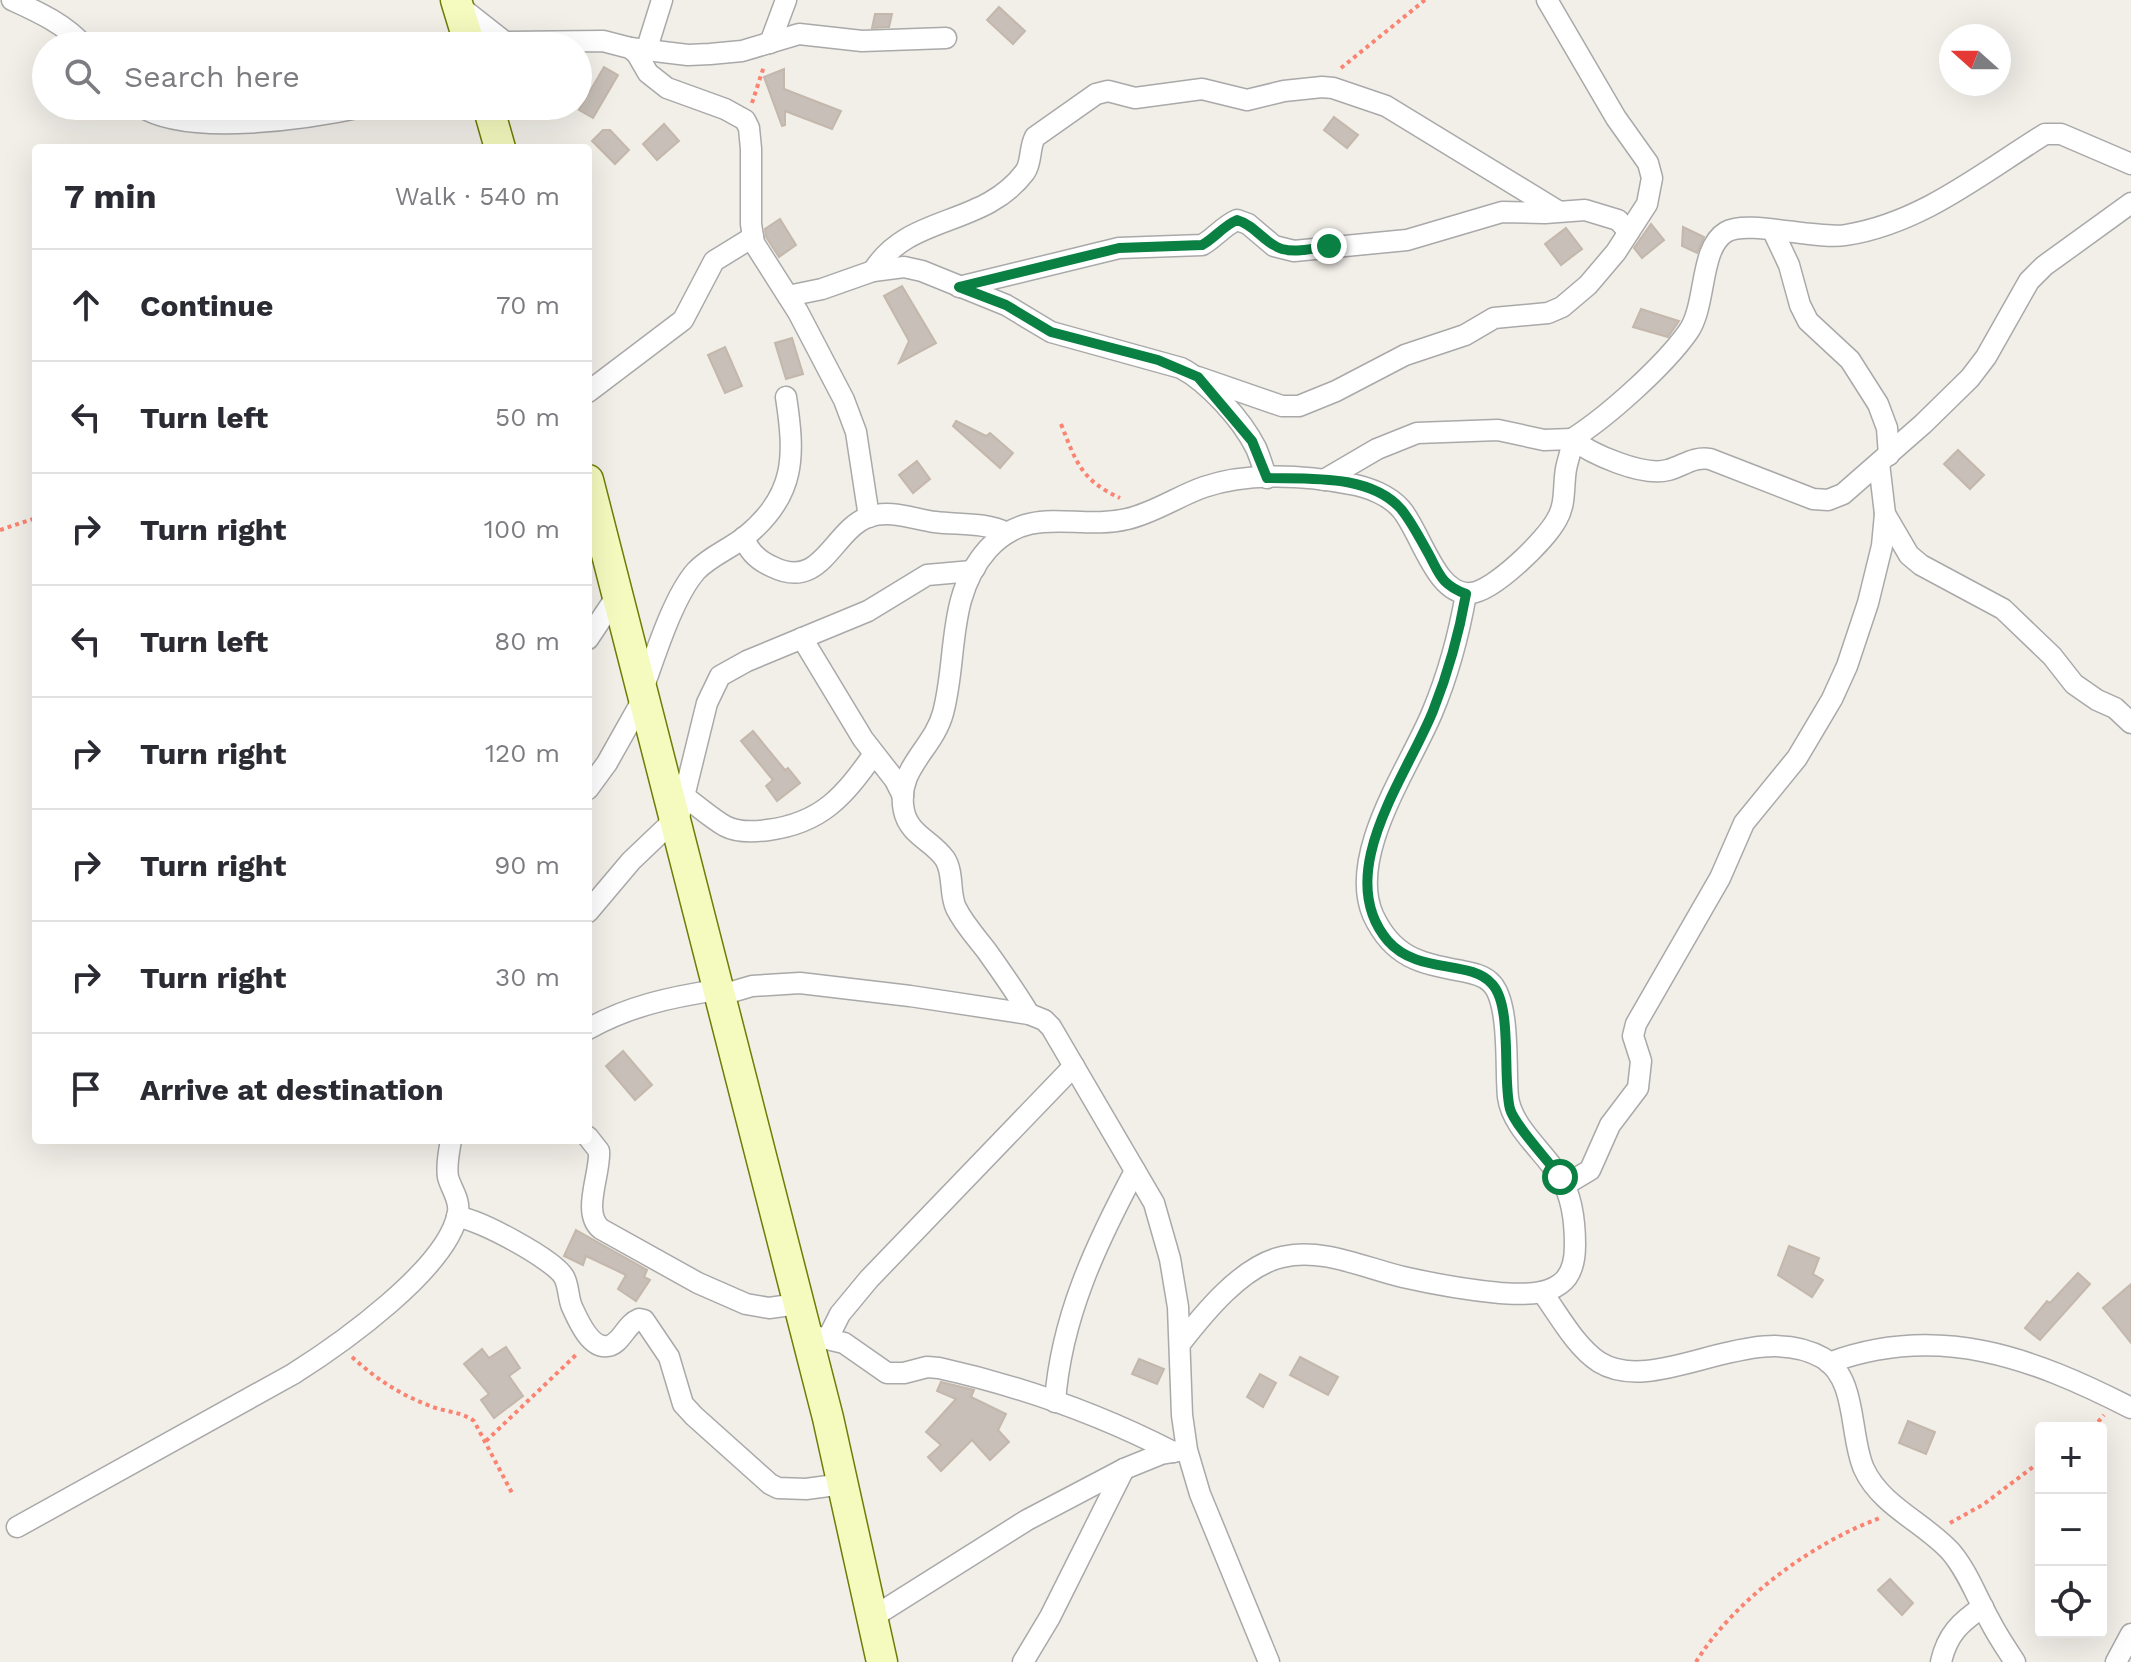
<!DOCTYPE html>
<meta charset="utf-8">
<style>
:root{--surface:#fff;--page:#f2f2f3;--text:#2b2b33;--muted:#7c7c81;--line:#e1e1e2}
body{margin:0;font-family:"Work Sans",sans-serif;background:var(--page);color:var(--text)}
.controls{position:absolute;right:24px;bottom:24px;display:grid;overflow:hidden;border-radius:8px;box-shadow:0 8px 32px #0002}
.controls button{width:72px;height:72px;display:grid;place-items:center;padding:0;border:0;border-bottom:2px solid var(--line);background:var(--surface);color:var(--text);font:40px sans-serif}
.compass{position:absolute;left:1939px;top:24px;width:72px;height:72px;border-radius:50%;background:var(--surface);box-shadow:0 8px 32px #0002;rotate:291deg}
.stop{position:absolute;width:24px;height:24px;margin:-18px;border:6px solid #0b8043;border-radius:50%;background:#fff}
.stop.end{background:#0b8043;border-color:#fff;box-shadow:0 2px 8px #0008}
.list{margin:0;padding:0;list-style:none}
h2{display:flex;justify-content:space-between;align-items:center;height:104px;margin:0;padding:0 32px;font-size:34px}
h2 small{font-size:26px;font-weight:400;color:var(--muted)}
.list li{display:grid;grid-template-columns:52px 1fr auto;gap:24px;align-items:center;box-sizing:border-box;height:112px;padding:0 32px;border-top:2px solid var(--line)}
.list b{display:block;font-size:30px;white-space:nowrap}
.list em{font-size:26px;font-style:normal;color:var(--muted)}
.icon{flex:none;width:44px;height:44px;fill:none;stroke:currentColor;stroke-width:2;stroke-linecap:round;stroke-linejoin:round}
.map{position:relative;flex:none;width:2131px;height:1662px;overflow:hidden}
.search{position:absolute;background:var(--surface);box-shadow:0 8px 32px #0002;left:32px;top:32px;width:560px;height:88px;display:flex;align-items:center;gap:20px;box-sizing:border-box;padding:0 28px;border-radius:44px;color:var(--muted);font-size:30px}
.panel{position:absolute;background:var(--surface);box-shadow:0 8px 32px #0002;left:32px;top:144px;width:560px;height:1000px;border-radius:8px}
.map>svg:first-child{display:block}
</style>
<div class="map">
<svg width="2131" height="1662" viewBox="0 0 2131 1662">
<rect width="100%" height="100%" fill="#f2efe9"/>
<g fill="#c7bfb8" stroke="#c4b7ab" stroke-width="2">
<polygon points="999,7 1025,31 1013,44 987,20"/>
<polygon points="875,14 892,14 889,27 872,28"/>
<polygon points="604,67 618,75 593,118 579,110"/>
<polygon points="784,69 784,89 841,111 832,129 785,111 785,125 782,126 764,77"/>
<polygon points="1334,117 1358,135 1347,148 1324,130"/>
<polygon points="664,124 679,141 657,160 643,144"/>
<polygon points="603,130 610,130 629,150 615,164 592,141"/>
<polygon points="780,219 796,245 779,257 766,237 765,229"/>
<polygon points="1651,224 1664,240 1642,258 1634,248"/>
<polygon points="1683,227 1704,237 1697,253 1682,246"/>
<polygon points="1566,228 1582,249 1561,265 1545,244"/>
<polygon points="902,286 936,343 899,363 909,341 884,296"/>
<polygon points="1641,309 1679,321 1668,337 1633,327"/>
<polygon points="792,338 803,374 786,379 775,343"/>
<polygon points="725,347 742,386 725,393 708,355"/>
<polygon points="956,421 986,436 990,433 1013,453 1000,468 953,426"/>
<polygon points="1958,450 1984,475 1970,489 1944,464"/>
<polygon points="917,461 930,479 913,493 899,475"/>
<polygon points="753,731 785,770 788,768 800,783 777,801 766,786 773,780 741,741"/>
<polygon points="623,1051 652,1085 635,1100 606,1066"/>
<polygon points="576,1230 647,1270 644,1277 650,1280 636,1301 618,1289 626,1275 586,1256 583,1265 564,1256"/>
<polygon points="1789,1246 1819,1258 1813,1274 1823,1280 1812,1297 1778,1275"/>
<polygon points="2078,1273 2090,1284 2040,1340 2025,1328 2047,1301 2050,1303"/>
<polygon points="2131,1284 2131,1343 2103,1308"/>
<polygon points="506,1347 520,1368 509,1376 523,1396 494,1418 481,1400 489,1394 464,1364 482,1349 489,1358"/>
<polygon points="1300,1357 1338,1377 1328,1395 1290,1375"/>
<polygon points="1139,1359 1164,1369 1157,1384 1132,1374"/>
<polygon points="1260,1374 1276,1383 1263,1407 1247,1397"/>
<polygon points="941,1382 974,1390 971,1397 1006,1414 998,1430 1009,1442 990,1460 972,1440 941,1471 928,1457 941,1445 926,1432 956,1399 937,1391"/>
<polygon points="1908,1421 1935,1432 1926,1454 1899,1443"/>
<polygon points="1890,1579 1913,1603 1902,1615 1878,1590"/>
</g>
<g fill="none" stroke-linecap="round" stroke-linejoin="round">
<g stroke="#a9a9a9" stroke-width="23">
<g id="street">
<path d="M12 0C38 12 65 24 84 46"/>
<polyline points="458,5 505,42 603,41 630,48 637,54 648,73 667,88 725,109 745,120 749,128 751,149 751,224 754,243 798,312 844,400 856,432 869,517"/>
<polyline points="770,43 786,0"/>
<polyline points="630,48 688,55 710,54 742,51 799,34 862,41 946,38"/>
<polyline points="647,48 662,0"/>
<path d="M140 106C188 138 312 118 367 106"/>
<polyline points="1773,231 1789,265 1800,305 1808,321 1850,360 1878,404 1887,428 1889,455"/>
<path d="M873 271C909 213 983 228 1025 172 1032 162 1029 148 1035 137L1096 94 1108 91 1135 98 1202 89 1247 100 1284 91 1322 87 1333 88 1386 106 1558 211"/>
<path d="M959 287 1119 248 1202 245C1215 238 1223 226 1237 220L1248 224 1274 246 1294 251 1407 240 1502 212 1545 213 1585 210 1618 220 1629 232"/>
<path d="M788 296 822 289 873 271 904 267 922 271 1006 305 1051 332 1181 368C1208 382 1242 420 1256 448 1260 457 1263 468 1267 478"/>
<polyline points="1198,377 1282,406 1299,406 1336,391 1405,355 1465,335 1494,318 1548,313 1562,307 1588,285 1616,252 1647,204 1652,178 1648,163 1616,118 1547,0"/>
<polyline points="588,392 683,320 714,261 753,237"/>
<path d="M1324 480 1377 449 1417 433 1498 430 1544 440 1572 439C1591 454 1643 477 1668 470 1683 466 1694 456 1710 459L1813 499 1828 500 1843 494 1923 424 1970 378 1986 357 2029 281 2044 266 2131 203"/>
<polyline points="1885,514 1909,555 1921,565 2003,609 2052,656 2074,684 2097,700 2115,708 2131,723"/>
<path d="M744 537C748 551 759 561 773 567 822 591 832 531 868 517 890 509 913 519 935 522 959 525 985 522 1007 533"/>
<polyline points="802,638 863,739 895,780 903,796"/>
<polyline points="588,639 616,597"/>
<path d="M643 689C655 656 673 597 696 571 710 556 730 549 746 536 796 495 795 456 786 397"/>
<polyline points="588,789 607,763 643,699"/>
<path d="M685 797C698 806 711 818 725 826 738 833 754 832 768 830 822 823 844 796 874 754"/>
<polyline points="677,825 707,703 720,676 747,661 868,611 927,575 972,571 975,568"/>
<polyline points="588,912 631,861 674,820"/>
<polyline points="718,996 752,986 800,983 910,996 1029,1014 1044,1020 1051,1027 1154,1203 1170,1259 1178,1307 1182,1415 1187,1450 1200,1494 1269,1662"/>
<path d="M1029 1014C1016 992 1001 971 986 950 976 937 964 924 956 908 949 893 954 873 945 859 933 841 909 835 904 811 895 769 933 750 943 713 958 658 946 596 988 549 1030 503 1076 531 1127 519 1154 513 1178 496 1204 487 1248 472 1305 475 1350 484 1368 487 1389 495 1401 509 1421 532 1436 597 1471 593 1494 591 1546 540 1557 519 1566 504 1563 487 1566 469 1568 458 1572 451 1572 439 1607 417 1664 366 1688 332 1707 306 1699 248 1726 232 1747 219 1815 240 1846 235 1922 223 1982 173 2045 134H2061L2131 164"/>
<path d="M588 1029C629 1006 671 997 717 990"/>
<path d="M588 1137 599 1151C601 1173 581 1213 601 1229L698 1283 746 1304 769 1308 798 1304"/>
<polyline points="1565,1185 1590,1170 1610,1125 1638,1088 1641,1061 1633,1036 1636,1024 1720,878 1744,823 1797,758 1832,699 1847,666 1868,603 1882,546 1885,514 1879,463"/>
<path d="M457 1217C477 1218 555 1260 564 1277 569 1286 568 1298 572 1307 578 1320 590 1349 608 1346 621 1344 626 1324 639 1319L644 1320 669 1357 683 1404 694 1416 770 1484 778 1488 806 1489 843 1484"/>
<path d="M1542 1292C1559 1315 1575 1346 1599 1362 1657 1398 1752 1317 1823 1358 1858 1379 1849 1436 1864 1469 1881 1506 1925 1523 1951 1552 1968 1572 1977 1598 1990 1621 1997 1635 2006 1648 2015 1662"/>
<path d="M806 1334 844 1343 887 1373H904L927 1367 939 1368C1020 1386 1099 1414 1173 1452"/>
<polyline points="828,1338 840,1314 869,1279 1074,1066"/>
<path d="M1180 1344C1204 1313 1242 1266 1282 1257 1321 1247 1365 1268 1403 1277 1434 1284 1468 1290 1500 1293 1520 1294 1544 1296 1560 1284 1573 1275 1575 1259 1575 1245 1575 1224 1572 1197 1561 1179 1545 1152 1512 1128 1508 1097 1505 1070 1511 1000 1490 982 1483 975 1472 973 1462 971 1420 963 1393 958 1373 915 1347 855 1409 768 1432 713 1448 675 1459 634 1466 594"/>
<path d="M1829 1363C1938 1322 2033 1358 2131 1408"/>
<path d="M1055 1402C1061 1318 1096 1244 1135 1171"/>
<path d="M17 1527 293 1374C339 1345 449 1268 458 1212 460 1199 451 1189 448 1177 446 1165 449 1152 451 1140"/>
<polyline points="873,1617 1027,1520 1124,1469 1161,1454 1179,1451"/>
<polyline points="1023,1662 1050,1617 1124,1469"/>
<path d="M1941 1662C1947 1635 1960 1622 1983 1607"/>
<polyline points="2116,1662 2131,1634"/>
</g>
</g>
<g stroke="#6d7d05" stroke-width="33">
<g id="secondary">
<polyline points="456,0 470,46"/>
<polyline points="488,106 500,148"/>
<polyline points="588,480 828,1418 882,1662"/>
</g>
</g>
<g stroke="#fa8371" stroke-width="4" stroke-dasharray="4 4" stroke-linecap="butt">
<polyline points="1341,68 1425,0"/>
<polyline points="752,103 764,66"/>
<path d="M1061 424C1076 462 1081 480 1120 498"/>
<polyline points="0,530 36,518"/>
<path d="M352 1357C376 1379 402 1396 433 1407 447 1412 462 1412 474 1421L512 1493"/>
<polyline points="2093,1428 2104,1415"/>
<polyline points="486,1441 578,1353"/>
<polyline points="1950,1523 1984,1504 2041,1461"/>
<path d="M1696 1662C1734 1600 1812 1543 1880 1518"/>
</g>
<use href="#street" stroke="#fff" stroke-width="20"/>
<use href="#secondary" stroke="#f5fabf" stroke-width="30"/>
</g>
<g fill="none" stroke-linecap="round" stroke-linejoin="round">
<path stroke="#0b8043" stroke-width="10" d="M1329 246C1315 248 1297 253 1282 249 1265 244 1255 225 1237 220 1223 226 1215 238 1202 245L1119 248 959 287 1006 305 1051 332 1158 360 1198 377 1252 441 1267 478C1309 479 1370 474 1401 509 1411 521 1419 537 1427 551 1440 574 1440 584 1466 594 1459 634 1448 673 1433 711 1407 776 1331 874 1388 941 1418 975 1470 959 1492 984 1513 1006 1502 1078 1510 1109 1515 1126 1548 1160 1560 1177"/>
</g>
</svg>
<div class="controls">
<button>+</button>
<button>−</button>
<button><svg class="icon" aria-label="locate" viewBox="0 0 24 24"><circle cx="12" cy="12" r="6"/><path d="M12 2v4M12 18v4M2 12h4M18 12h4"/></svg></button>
</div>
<svg class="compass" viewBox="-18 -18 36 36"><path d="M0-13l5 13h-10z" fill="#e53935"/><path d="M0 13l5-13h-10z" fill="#7c7c81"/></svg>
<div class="stop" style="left:1560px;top:1177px"></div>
<div class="stop end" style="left:1329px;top:246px"></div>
<div class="search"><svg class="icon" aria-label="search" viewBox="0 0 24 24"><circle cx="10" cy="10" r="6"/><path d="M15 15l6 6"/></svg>Search here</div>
<section class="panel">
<h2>7 min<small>Walk · 540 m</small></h2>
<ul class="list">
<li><svg class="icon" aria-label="ahead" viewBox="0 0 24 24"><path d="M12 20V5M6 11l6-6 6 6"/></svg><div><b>Continue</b></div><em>70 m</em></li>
<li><svg class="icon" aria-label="left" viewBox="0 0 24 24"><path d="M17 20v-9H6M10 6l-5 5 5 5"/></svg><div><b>Turn left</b></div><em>50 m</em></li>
<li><svg class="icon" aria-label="right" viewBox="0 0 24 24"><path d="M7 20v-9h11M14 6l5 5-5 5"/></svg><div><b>Turn right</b></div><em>100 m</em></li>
<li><svg class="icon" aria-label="left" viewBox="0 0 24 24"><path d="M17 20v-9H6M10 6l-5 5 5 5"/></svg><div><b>Turn left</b></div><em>80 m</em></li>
<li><svg class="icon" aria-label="right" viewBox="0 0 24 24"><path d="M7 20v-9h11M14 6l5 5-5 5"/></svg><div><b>Turn right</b></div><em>120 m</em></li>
<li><svg class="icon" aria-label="right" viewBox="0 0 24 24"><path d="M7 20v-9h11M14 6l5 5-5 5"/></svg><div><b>Turn right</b></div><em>90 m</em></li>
<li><svg class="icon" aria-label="right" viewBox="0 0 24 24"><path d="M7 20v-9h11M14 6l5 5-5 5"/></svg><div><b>Turn right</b></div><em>30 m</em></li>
<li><svg class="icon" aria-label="arrive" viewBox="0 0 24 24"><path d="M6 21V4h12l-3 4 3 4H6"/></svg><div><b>Arrive at destination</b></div></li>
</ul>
</section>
</div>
